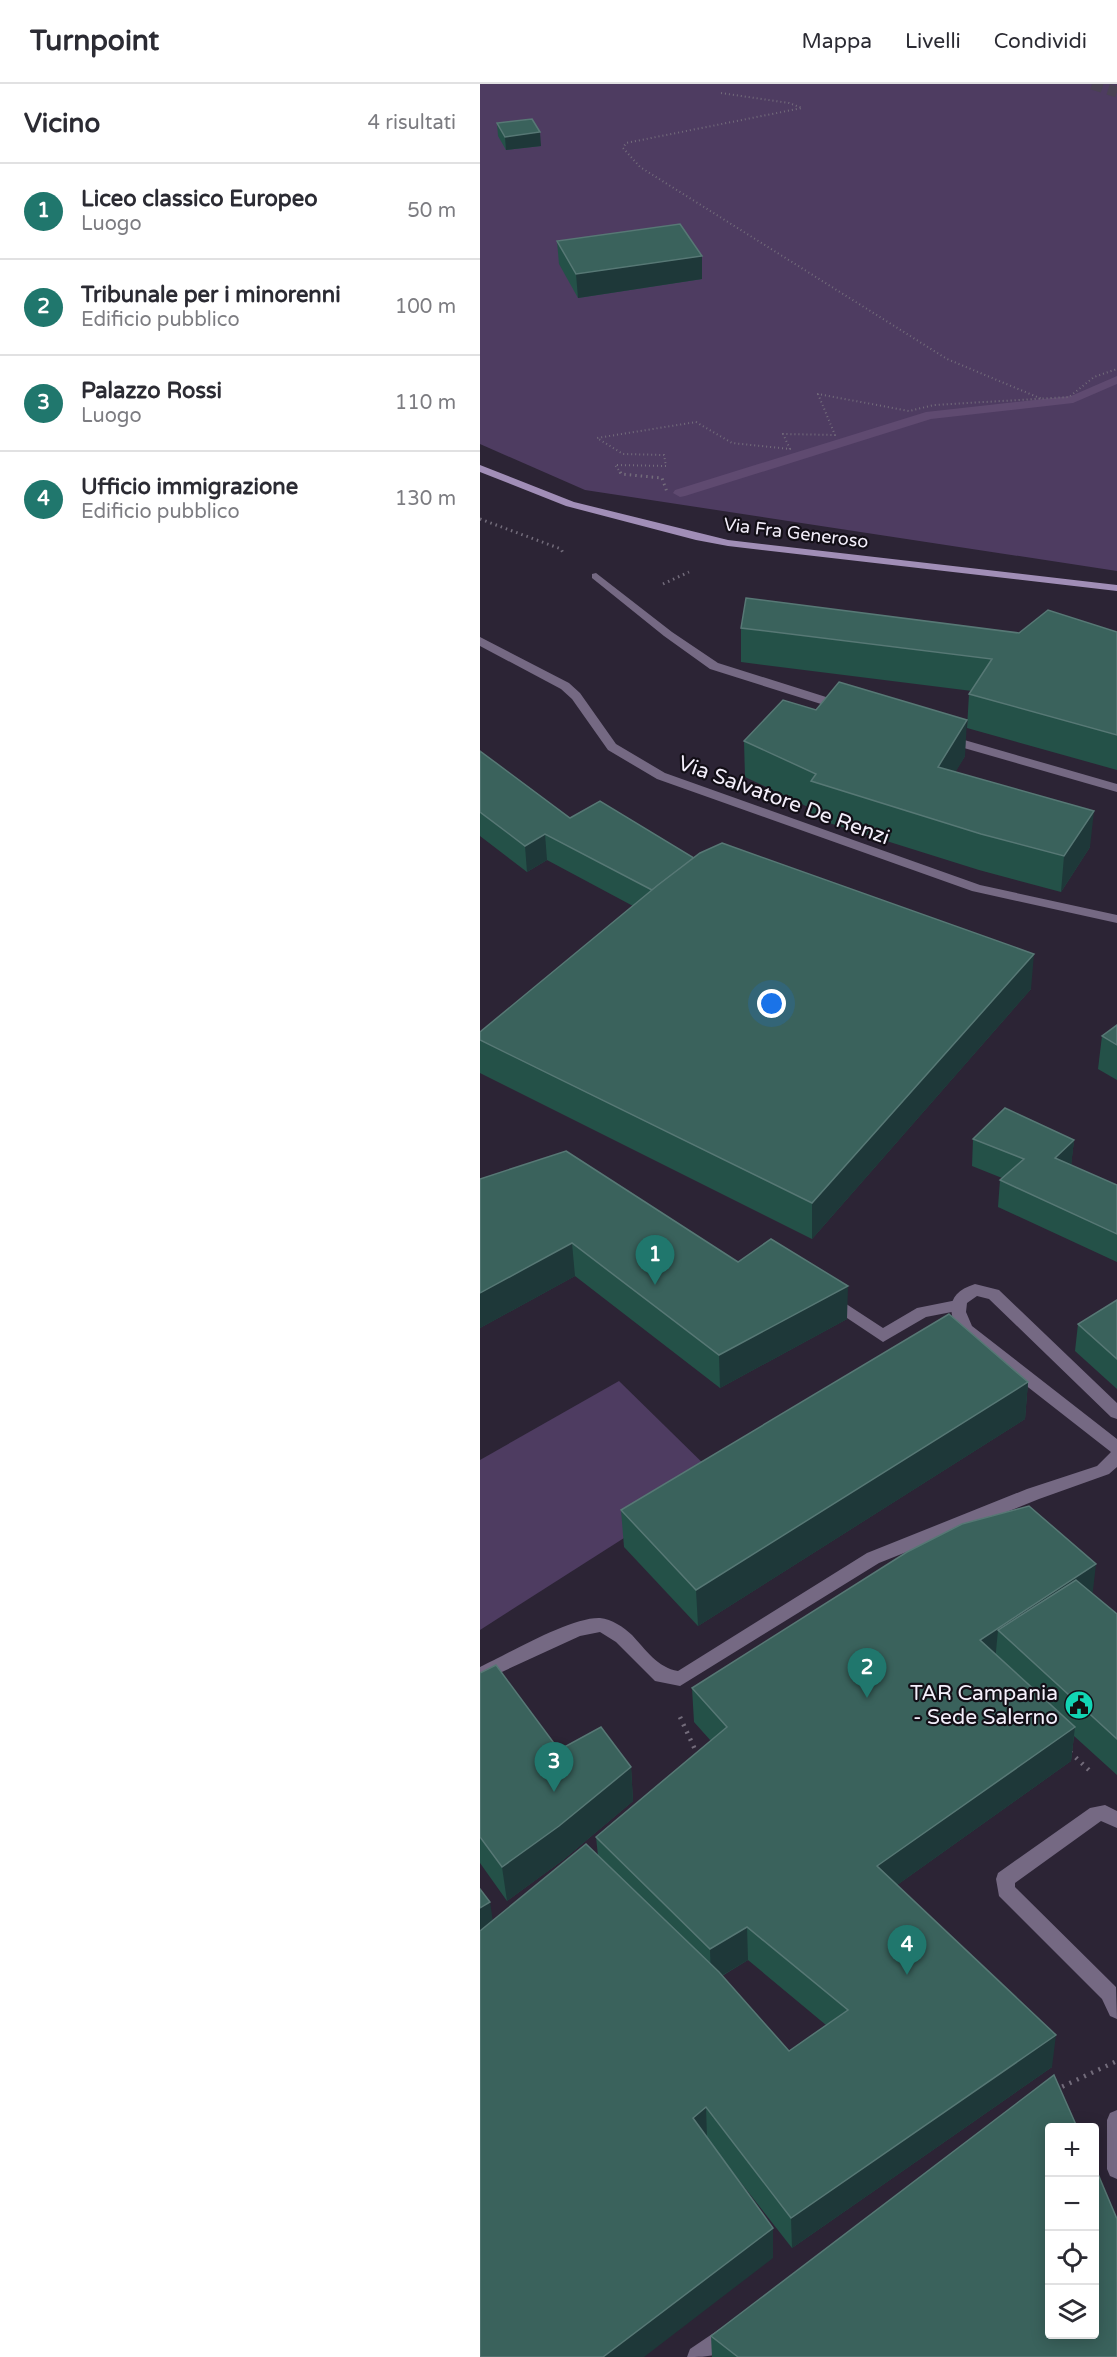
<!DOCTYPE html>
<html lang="it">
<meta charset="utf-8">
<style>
:root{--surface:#fff;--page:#f7f7f7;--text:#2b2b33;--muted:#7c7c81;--line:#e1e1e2;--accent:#20776d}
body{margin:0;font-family:"Varela Round",sans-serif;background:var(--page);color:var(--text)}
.controls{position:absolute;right:18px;bottom:18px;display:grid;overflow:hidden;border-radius:6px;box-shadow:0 3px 15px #0003}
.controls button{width:54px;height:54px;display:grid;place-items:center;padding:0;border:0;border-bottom:2px solid var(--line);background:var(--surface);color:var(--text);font:30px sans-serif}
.you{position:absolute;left:292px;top:920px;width:21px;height:21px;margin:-15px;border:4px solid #fff;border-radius:50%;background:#1a73e8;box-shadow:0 0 0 9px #1a73e833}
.badge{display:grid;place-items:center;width:39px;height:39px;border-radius:50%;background:var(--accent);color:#fff;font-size:20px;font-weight:700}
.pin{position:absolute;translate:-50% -50px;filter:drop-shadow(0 2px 3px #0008)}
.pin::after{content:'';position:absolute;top:32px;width:21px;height:18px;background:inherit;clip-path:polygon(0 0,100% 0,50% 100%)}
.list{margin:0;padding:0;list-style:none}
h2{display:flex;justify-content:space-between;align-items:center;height:78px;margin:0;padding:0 24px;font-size:26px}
h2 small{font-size:20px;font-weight:400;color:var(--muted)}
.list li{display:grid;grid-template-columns:39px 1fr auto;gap:18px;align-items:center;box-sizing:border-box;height:96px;padding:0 24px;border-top:2px solid var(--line)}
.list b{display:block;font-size:22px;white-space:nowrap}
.list p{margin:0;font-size:20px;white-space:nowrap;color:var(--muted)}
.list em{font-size:20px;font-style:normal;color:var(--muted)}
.icon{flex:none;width:33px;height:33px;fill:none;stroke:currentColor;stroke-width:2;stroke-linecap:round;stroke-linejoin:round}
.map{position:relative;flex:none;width:637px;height:2273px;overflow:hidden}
header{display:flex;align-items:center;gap:36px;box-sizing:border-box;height:84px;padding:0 30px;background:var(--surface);border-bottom:2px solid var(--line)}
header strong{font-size:28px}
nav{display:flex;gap:33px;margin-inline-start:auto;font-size:21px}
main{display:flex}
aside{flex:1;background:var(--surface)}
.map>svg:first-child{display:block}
</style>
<header>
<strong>Turnpoint</strong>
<nav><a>Mappa</a><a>Livelli</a><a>Condividi</a></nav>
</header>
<main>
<aside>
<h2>Vicino<small>4 risultati</small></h2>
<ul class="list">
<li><span class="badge">1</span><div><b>Liceo classico Europeo</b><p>Luogo</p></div><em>50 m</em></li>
<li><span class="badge">2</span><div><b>Tribunale per i minorenni</b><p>Edificio pubblico</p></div><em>100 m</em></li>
<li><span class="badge">3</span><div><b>Palazzo Rossi</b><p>Luogo</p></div><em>110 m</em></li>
<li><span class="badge">4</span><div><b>Ufficio immigrazione</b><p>Edificio pubblico</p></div><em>130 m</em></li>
</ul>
</aside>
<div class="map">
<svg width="637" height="2273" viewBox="0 0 637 2273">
<rect width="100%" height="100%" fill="#2c2435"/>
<g fill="#4e3c61">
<polygon points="0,0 637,0 637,487 105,406 0,360"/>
<polygon points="139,1297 238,1394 0,1546 0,1376"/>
</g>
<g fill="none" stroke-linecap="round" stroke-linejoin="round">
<polygon fill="#5f4a70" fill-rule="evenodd" points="637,292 637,300 593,319 451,335 205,412 200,413 193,409 195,406 446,328 591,312"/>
<polyline stroke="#4a4253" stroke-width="11" stroke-dasharray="11 6" stroke-linecap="butt" points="612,0 637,8"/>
<g stroke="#736c7b" stroke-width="2" stroke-dasharray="1 3" stroke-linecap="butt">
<polyline points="241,9 309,19 322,24 146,59 143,64 160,83 467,275 562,315"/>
<polyline points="141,389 135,381 186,382 184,371 143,370 117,354 216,338 252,359 310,365 303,350 355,351 338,310 429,327 454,321 589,313 614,293 637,285"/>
</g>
<g stroke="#736c7b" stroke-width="3" stroke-dasharray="1.5 4" stroke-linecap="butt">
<polyline points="140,388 141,390 182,394 187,408"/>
<polyline points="0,435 81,465 84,471"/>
<polyline points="183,500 209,488"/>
</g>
<g stroke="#736c7b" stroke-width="4.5" stroke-dasharray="2 6" stroke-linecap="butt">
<polyline points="200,1633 218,1672"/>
<polyline points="590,1668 613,1690"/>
<polyline points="575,2006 637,1977"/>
</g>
<polygon fill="#756983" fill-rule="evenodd" points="351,1210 403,1244 437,1224 477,1216 482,1218 485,1222 482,1226 446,1233 403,1258 346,1220 343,1216 346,1212"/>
<g fill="#756983" fill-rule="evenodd">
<polygon points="116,489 192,548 238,579 365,619 367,622 365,625 357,625 230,585 184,552 112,494 112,490"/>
<polygon points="0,553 89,599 100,609 136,660 185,689 500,801 637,831 637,839 492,807 177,695 128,666 92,615 81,605 0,562"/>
<polygon points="467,651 637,700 637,708 463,658 463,652"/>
<path d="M495 1200 519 1206 637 1319V1335L631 1333 509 1215 497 1212 487 1219 486 1228 492 1242 637 1355V1383L629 1390 559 1415 399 1479 200 1602 175 1597 136 1558 120 1548 100 1552 0 1598V1583C28 1570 90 1533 120 1534 132 1535 143 1543 152 1551 165 1565 178 1584 198 1587L387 1469 547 1405 617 1382 631 1368 480 1250C467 1228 466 1209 495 1200Z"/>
<polygon points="625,1721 637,1727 637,1744 621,1737 535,1799 535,1803 636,1903 637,1935 630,1932 622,1915 519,1812 516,1795 518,1789 610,1724"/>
<polygon points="637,2026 637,2095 630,2092 627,2085 627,2036 630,2029"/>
<path d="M247 2240 255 2243 258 2251C248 2273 228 2273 207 2273L210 2265Z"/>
</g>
<polygon fill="#a18eb7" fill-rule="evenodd" points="0,381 94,418 248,456 637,501 637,507 248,462 216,456 86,422 0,388"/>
</g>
<g fill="#245148" fill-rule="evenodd">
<polygon points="17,39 61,62 26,66 18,52"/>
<polygon points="77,157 222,195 98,214 79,180"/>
<polygon points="261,544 539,549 637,548 637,686 487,644 489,610 492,607 261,578"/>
<polygon points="264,657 485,672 475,688 610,763 581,808 499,786 330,733 330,724 265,693"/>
<polygon points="0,667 90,734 214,774 551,905 332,1155 0,989 0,948 153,822 67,776 47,788 0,752"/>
<polygon points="637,941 637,996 618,985 622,952"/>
<polygon points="493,1055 594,1056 591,1081 637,1101 637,1178 518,1123 520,1096 522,1094 492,1082"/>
<polygon points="0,1095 258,1178 367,1235 240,1304 95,1192 0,1244"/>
<polygon points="637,1216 637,1305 595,1267 598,1240"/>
<polygon points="548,1298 545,1335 218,1542 144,1463 141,1426"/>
<path d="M612 1510 637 1530V1691L594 1652 591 1677 417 1801 572 1983 312 2164 240 2072 293 2144V2174L13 1837 118 1772 116 1753 231 1657 214 1638 212 1604ZM268 1876 346 1941 309 1967 242 1892Z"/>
<polygon points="0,1589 79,1666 151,1683 153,1717 83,1776 27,1817 0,1779"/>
<polygon points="231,2252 637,2273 232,2273"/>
</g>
<g fill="#1e3839">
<polygon points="60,48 61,62 26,66 25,53"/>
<polygon points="222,172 222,195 98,214 96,190"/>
<polygon points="487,636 485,672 457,719 458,683"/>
<polygon points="614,727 610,763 581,808 584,772"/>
<polygon points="65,750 67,776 47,788 45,762"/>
<polygon points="554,870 551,905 332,1155 332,1119"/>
<polygon points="594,1056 591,1083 575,1074"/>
<polygon points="92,1159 95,1192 0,1244 0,1209"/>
<polygon points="368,1202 367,1235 240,1304 239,1271"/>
<polygon points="548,1298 545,1335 218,1542 216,1506"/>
<polygon points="616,1480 612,1515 518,1546 515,1578 500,1556"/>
<polygon points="595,1643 591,1677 396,1816 397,1782"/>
<polygon points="151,1683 153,1717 83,1776 27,1817 22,1783"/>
<polygon points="10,1818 15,1851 0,1860 0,1824"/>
<polygon points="267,1843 268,1876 231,1898 230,1865"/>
<polygon points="576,1951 572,1983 312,2164 311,2134"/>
<polygon points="226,2023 227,2055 213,2034"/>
<polygon points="293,2144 293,2174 164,2273 123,2273"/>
</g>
<g fill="#3a625c" stroke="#577875" stroke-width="1.5">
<polygon points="52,35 60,48 25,53 17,39"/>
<polygon points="200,140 222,172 96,190 77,157"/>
<polygon points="266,514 539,549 568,526 637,548 637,651 489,610 512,575 261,544"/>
<polygon points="359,598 487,636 458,683 614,727 584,772 501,750 331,697 336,690 264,657 303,616 336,626"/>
<polygon points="0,667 90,734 120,717 214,774 172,806 65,750 45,762 0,728"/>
<polygon points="242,759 554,870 332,1119 0,956 0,948 178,801 220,769"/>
<polygon points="637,941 637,961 622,952"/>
<polygon points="525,1024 594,1056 575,1074 637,1101 637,1150 520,1096 544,1075 493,1055"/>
<polygon points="86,1067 258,1178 291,1155 368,1202 239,1271 92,1159 0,1209 0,1095"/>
<polygon points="637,1216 637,1275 598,1240"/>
<polygon points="469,1230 548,1298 216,1506 141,1426"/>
<polygon points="549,1422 616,1480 500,1556 595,1643 397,1782 576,1951 311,2134 226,2023 213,2034 293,2144 123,2273 0,2273 0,1847 106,1760 239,1888 309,1967 368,1926 267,1843 230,1865 116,1753 247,1643 212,1604 427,1468 482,1440"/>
<polygon points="596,1496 637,1530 637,1655 518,1546"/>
<polygon points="16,1581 79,1666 121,1643 151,1683 79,1742 22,1783 0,1753 0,1589"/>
<polygon points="0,1805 10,1818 0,1824"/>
<polygon points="574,1991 597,2043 570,2043 570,2250 615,2250 615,2083 637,2135 637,2273 258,2273 231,2252"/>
</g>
<defs>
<g id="civic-disc" transform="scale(1.5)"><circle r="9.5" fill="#12d5b4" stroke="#130f17"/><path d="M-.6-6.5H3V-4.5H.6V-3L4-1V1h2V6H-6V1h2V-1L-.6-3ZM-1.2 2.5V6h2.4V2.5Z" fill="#111"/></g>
</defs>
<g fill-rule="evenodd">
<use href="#civic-disc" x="599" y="1621"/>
</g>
<g text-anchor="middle" stroke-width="4.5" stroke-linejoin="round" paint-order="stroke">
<g font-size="18" fill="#f4effb" stroke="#130f17">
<text transform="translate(316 449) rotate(7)" y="6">Via Fra Generoso</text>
</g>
<g font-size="21" fill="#f4effb" stroke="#130f17">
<text transform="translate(304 716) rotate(20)" y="7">Via Salvatore De Renzi</text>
</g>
<g font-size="21" fill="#f4effb" stroke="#130f17" text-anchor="end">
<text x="578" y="1616">TAR Campania<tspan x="578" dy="24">- Sede Salerno</tspan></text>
</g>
</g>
</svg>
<div class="controls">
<button>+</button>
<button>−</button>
<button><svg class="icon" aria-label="locate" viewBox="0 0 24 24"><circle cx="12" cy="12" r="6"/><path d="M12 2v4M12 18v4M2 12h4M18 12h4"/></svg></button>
<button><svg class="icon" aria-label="layers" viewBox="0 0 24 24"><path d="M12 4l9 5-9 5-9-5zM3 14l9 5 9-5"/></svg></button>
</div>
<div class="you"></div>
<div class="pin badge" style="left:175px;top:1201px">1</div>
<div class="pin badge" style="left:387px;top:1614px">2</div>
<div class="pin badge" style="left:74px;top:1708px">3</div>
<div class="pin badge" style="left:427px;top:1891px">4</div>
</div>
</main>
